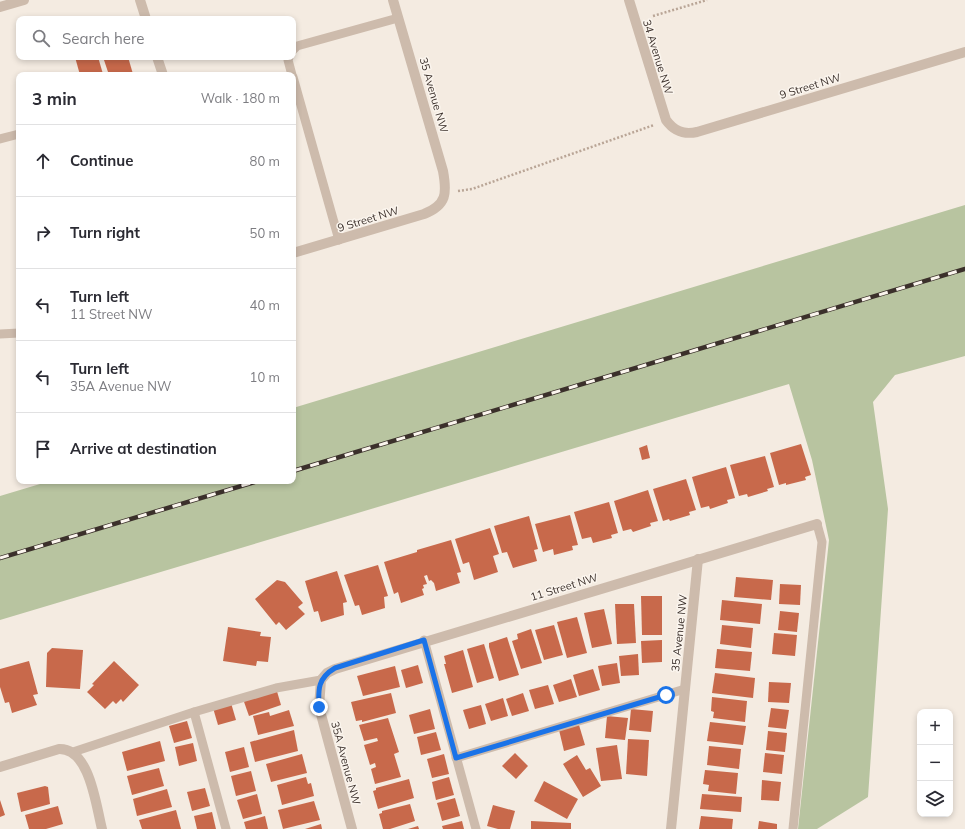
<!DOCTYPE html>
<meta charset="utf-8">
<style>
:root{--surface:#fff;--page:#f7f7f7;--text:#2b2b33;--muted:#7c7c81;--line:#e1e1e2}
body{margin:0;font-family:Mulish,sans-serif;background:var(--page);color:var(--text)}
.controls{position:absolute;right:12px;bottom:12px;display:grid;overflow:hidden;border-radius:8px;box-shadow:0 2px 6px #0003}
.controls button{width:36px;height:36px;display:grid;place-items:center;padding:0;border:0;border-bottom:1px solid var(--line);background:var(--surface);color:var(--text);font:20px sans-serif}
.stop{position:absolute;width:12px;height:12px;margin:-9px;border:3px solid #1a73e8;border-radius:50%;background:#fff}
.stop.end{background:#1a73e8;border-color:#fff;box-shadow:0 1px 4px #0008}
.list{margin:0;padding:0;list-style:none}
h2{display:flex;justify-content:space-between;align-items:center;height:52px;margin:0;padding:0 16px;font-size:17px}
h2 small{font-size:13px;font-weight:400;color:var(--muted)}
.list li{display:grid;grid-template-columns:26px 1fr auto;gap:12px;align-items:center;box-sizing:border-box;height:72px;padding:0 16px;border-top:1px solid var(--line)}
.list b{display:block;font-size:15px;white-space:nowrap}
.list p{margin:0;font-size:13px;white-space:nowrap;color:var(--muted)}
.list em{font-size:13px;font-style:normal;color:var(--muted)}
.icon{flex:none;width:22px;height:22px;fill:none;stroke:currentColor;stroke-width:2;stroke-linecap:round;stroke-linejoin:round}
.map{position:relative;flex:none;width:965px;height:829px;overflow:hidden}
.search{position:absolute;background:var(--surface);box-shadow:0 2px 6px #0003;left:16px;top:16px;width:280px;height:44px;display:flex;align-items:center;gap:10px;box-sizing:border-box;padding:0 14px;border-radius:8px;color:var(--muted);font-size:15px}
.panel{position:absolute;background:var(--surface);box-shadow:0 2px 6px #0003;left:16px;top:72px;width:280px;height:412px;border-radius:8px}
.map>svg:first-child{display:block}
</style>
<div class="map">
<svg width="965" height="829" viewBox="0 0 965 829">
<rect width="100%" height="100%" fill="#f4ebe1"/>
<polygon fill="#b8c4a0" points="965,205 965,356 895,375 873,402 888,509 868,797 817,829 798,829 829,540 812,460 789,384 0,620 0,496 50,481 293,481 293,408"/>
<g fill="#c8694b">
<polygon points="75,57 98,57 103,74 80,75"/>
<polygon points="103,57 128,57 133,74 109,75"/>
<polygon points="801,444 811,475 805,477 806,480 786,485 786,483 779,485 770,453"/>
<polygon points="647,445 650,458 642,460 639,448"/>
<polygon points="765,456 774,487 767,489 768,491 748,497 747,494 739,496 730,465"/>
<polygon points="726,467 735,498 727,500 728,503 710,509 709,506 701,508 692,477"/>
<polygon points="686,479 696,510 689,512 690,515 670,521 669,519 663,521 653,489"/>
<polygon points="648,490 658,521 650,523 651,526 633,532 631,529 623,531 614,501"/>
<polygon points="609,502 618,533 611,535 612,538 593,543 591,537 582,539 574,512"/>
<polygon points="570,515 578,545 572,546 573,550 554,555 553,549 543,552 535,524"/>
<polygon points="529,516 538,549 534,550 537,561 513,568 507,552 502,553 494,526"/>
<polygon points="490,528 499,554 493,556 498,572 474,580 469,562 463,564 455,539"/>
<polygon points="451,540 461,572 457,573 460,583 436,591 434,583 431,580 429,581 427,575 424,576 427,584 423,585 424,588 422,589 424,595 401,603 398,592 394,594 384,562 417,552 417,550"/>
<polygon points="378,565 388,596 384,597 385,608 362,615 359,605 355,606 344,575"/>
<polygon points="337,571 347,602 343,603 344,615 321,622 318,611 314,612 305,581"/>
<polygon points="736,577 773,580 771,600 734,597"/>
<polygon points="277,580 285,582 303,603 298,607 305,614 286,630 279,622 276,625 255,599"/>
<polygon points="780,584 801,585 800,605 779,604"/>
<polygon points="641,596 662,596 662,635 642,635"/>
<polygon points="722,600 762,604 760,624 720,620"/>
<polygon points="615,604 634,604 636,643 617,644"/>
<polygon points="604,609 612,644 592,648 584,613"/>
<polygon points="780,611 799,613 797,632 778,630"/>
<polygon points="577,617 587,653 567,658 557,622"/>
<polygon points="554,625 563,655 544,660 535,630"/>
<polygon points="722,625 753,628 751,648 720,644"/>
<polygon points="228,627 261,632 260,636 271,637 268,662 257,661 256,666 223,661"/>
<polygon points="531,629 542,663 521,669 512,641 518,639 517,634"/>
<polygon points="774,633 797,635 795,656 772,654"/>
<polygon points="507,637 519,675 499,681 489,647 489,643"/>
<polygon points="662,640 662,662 642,663 641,641"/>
<polygon points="484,644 494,678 477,683 467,649"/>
<polygon points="52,648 83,650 80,689 46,687 47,653"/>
<polygon points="717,649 752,652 750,671 715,668"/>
<polygon points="463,650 473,687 452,693 444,664 446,664 444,656"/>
<polygon points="638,654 639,675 621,676 619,656"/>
<polygon points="29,661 38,694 33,695 37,705 12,713 9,702 5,703 0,687 0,669"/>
<polygon points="114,661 139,685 123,702 121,699 116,704 113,701 105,709 87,692 94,685 92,684"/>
<polygon points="617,663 620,683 602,686 598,666"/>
<polygon points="418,665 423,683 406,688 401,670"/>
<polygon points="395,666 400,687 363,696 357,676"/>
<polygon points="593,669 600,690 579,696 573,675"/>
<polygon points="715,673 755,678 753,698 712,693"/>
<polygon points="571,679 577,697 559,702 553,685"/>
<polygon points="769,682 791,683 789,703 768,702"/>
<polygon points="548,685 554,704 535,709 529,690"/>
<polygon points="276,688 281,705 249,716 243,699"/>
<polygon points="391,693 396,713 362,722 362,720 356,721 351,702"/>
<polygon points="523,693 529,711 512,716 506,699"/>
<polygon points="712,697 747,701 745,722 713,718 714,712 711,711"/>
<polygon points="503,698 508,716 491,721 485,704"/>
<polygon points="231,703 236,720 218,725 213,708"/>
<polygon points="481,705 486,724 469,729 463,710"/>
<polygon points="771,708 789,710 786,729 768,727"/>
<polygon points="430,709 435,729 414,734 409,715"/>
<polygon points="631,709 653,711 651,732 629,730"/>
<polygon points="289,710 294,726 258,735 253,716 269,712 270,716"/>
<polygon points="607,716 628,718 625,740 605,738"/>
<polygon points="388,718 399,752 394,754 401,777 375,784 371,769 376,767 375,763 370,765 364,745 378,741 377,738 364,741 359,725"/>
<polygon points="187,721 192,738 174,743 169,726"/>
<polygon points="710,722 746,726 743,745 707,741"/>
<polygon points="579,725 585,745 564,751 559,730"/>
<polygon points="294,730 298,751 255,762 250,742"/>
<polygon points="768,731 787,733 785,752 766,750"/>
<polygon points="436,732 441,750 421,755 417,737"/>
<polygon points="628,739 649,740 647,776 626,774"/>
<polygon points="160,741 165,761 127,771 122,752"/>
<polygon points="193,743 197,761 179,766 175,747"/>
<polygon points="617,745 622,779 601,781 596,748"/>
<polygon points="709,746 741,749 739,769 707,765"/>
<polygon points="244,747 249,767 230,772 225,752"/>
<polygon points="515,753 528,766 516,779 502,766"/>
<polygon points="765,753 784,755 782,774 763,772"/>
<polygon points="302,754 307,773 271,782 266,764"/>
<polygon points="444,754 449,774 432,778 427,759"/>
<polygon points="577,755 586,770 590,768 601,786 583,797 563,764"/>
<polygon points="159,768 164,786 132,795 127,776"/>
<polygon points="705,770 738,773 736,794 708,791 709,785 703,784"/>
<polygon points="251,771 256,791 236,796 231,776"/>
<polygon points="306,777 308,784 311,783 314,796 282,805 277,785"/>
<polygon points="449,777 454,795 436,800 432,782"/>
<polygon points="409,779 414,798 378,809 373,791 376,790 376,788"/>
<polygon points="762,780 781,782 779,801 761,800"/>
<polygon points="544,781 578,799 567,819 534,801"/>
<polygon points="45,786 48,787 50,804 21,812 17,793"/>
<polygon points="205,788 210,806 192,811 187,792"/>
<polygon points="167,789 172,807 137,816 133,799"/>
<polygon points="257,794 262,814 243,819 237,800"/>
<polygon points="702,794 742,797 741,812 700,809"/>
<polygon points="455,798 460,816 442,821 437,803"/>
<polygon points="0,800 5,815 0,817"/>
<polygon points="314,801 320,820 283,829 278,810"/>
<polygon points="410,804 415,821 390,829 383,829 379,814 382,813 382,811"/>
<polygon points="493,805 515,811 510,829 498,829 487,826"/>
<polygon points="58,806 63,824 46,829 29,829 25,815"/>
<polygon points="176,810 181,829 142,829 139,820"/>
<polygon points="212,812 216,829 197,829 194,816"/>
<polygon points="265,816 268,829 246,829 244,822"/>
<polygon points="701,816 733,819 732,829 699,829"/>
<polygon points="462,821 464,829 443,829 442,826"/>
<polygon points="531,821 571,823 571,829 531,829"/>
<polygon points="759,821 777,824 777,829 758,829"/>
<polygon points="321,824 322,829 305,829"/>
<polygon points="418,826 419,829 408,829"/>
</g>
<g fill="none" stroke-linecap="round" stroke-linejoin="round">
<g stroke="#b9a596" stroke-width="2.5" stroke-dasharray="2 2" stroke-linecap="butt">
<polyline points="653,16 707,0"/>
<polyline points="458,191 472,189 654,125"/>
</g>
<g stroke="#cdbbac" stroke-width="9">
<polyline points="293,50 297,46 398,18"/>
<polyline points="289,57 288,60 292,75"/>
<polyline points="293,77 339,240"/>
<polyline points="0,139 19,134"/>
<polyline points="0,334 19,333"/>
<polyline points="424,640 476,829"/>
<polyline points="194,712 226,829"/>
<polyline points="73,752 194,712 276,688 321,680"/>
<polyline points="456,758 685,689"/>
<polyline points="793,829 822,542 817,524"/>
</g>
<g stroke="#cdbbac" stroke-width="10">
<polyline points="140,0 146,19"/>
<path d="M629 0 666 120C674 131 683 135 697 132L965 52"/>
<polyline points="0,7 24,0"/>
<polyline points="157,57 163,75"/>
<path d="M293 253 424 214C447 205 447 193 443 171L393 0"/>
<path d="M0 767 59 749C90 748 96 806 102 829"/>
<polyline points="352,829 319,707 321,680 327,673 335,669 817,524"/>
<polyline points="671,829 698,559"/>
</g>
<g stroke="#3b302b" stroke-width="4.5">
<g id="rail">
<polyline points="293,471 965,269"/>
<polyline points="0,558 258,481"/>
</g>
</g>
<use href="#rail" stroke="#fbf5ee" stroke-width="3" stroke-dasharray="9" stroke-linecap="butt"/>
</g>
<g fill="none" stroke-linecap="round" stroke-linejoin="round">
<path stroke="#1a73e8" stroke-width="5" d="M319 707C318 689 318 678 335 668L424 640 456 758 666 695"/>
</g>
<g text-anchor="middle" stroke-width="3" stroke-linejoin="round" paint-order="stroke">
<g font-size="11" fill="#3b302b" stroke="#fbf5ee">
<text transform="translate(658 57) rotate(73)" y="4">34 Avenue NW</text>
<text transform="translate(810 86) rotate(-17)" y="4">9 Street NW</text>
<text transform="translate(434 95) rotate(74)" y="4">35 Avenue NW</text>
<text transform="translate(368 219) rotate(-17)" y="4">9 Street NW</text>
<text transform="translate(564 587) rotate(-17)" y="4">11 Street NW</text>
<text transform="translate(679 633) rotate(-84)" y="4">35 Avenue NW</text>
<text transform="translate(346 763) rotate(75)" y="4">35A Avenue NW</text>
</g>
</g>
</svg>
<div class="controls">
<button>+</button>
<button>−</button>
<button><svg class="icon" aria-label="layers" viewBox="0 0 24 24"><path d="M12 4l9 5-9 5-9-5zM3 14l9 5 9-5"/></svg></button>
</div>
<div class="stop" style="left:666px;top:695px"></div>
<div class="stop end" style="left:319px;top:707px"></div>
<div class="search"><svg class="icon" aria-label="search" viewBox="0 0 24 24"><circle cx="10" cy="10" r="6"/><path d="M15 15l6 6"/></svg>Search here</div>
<section class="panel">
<h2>3 min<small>Walk · 180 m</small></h2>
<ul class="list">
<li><svg class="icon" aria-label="ahead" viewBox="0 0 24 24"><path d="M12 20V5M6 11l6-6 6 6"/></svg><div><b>Continue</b></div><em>80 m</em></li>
<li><svg class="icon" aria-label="right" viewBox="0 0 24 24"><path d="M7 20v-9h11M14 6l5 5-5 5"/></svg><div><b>Turn right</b></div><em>50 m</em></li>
<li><svg class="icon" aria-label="left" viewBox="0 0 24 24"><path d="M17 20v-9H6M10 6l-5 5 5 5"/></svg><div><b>Turn left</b><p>11 Street NW</p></div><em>40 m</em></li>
<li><svg class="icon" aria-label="left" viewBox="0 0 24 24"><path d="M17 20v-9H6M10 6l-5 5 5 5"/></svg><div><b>Turn left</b><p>35A Avenue NW</p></div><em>10 m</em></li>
<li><svg class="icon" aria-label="arrive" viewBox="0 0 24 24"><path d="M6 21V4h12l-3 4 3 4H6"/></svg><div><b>Arrive at destination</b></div></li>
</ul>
</section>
</div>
